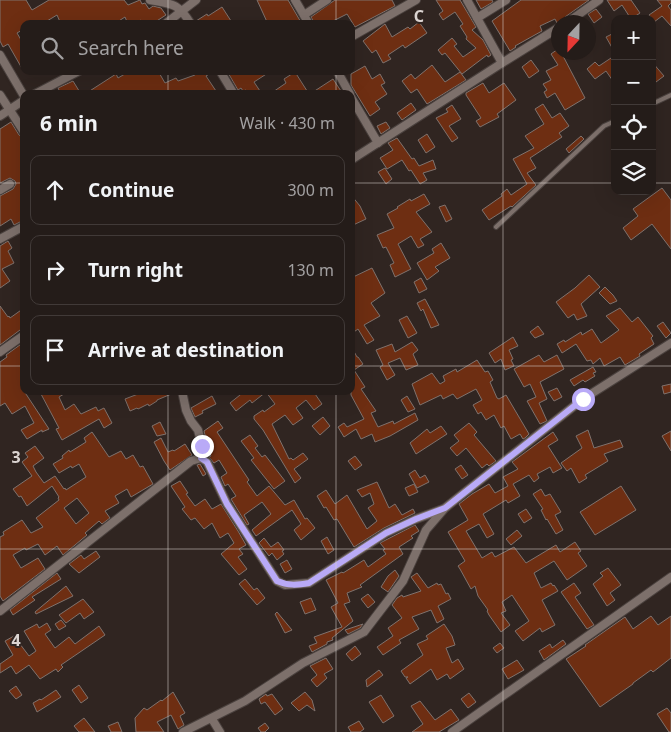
<!DOCTYPE html>
<meta charset="utf-8">
<style>
:root{--surface:#241c19;--page:#2c2522;--text:#f1f3f6;--muted:#a3a1a2;--line:#413a38}
body{margin:0;font-family:"Noto Sans",sans-serif;background:var(--page);color:var(--text)}
.controls{position:absolute;right:15px;top:15px;display:grid;overflow:hidden;border-radius:10px;box-shadow:0 5px 20px #0002}
.controls button{width:45px;height:45px;display:grid;place-items:center;padding:0;border:0;border-bottom:1px solid var(--line);background:var(--surface);color:var(--text);font:25px sans-serif}
.compass{position:absolute;left:551px;top:15px;width:45px;height:45px;border-radius:50%;background:var(--surface);box-shadow:0 5px 20px #0002;rotate:202deg}
.stop{position:absolute;width:15px;height:15px;margin:-11px;border:4px solid #b9aaf7;border-radius:50%;background:#fff}
.stop.end{background:#b9aaf7;border-color:#fff;box-shadow:0 1px 5px #0008}
.list{margin:0;padding:0;list-style:none}
h2{display:flex;justify-content:space-between;align-items:center;height:65px;margin:0;padding:0 20px;font-size:21px}
h2 small{font-size:16px;font-weight:400;color:var(--muted)}
.list li{display:grid;grid-template-columns:32px 1fr auto;gap:15px;align-items:center;box-sizing:border-box;height:70px;margin:0 10px 10px;padding:0 10px;border:1px solid var(--line);border-radius:10px}
.list b{display:block;font-size:19px;white-space:nowrap}
.list em{font-size:16px;font-style:normal;color:var(--muted)}
.icon{flex:none;width:28px;height:28px;fill:none;stroke:currentColor;stroke-width:2;stroke-linecap:round;stroke-linejoin:round}
.map{position:relative;flex:none;width:671px;height:732px;overflow:hidden}
.search{position:absolute;background:var(--surface);box-shadow:0 5px 20px #0002;left:20px;top:20px;width:335px;height:55px;display:flex;align-items:center;gap:12px;box-sizing:border-box;padding:0 18px;border-radius:10px;color:var(--muted);font-size:19px}
.panel{position:absolute;background:var(--surface);box-shadow:0 5px 20px #0002;left:20px;top:90px;width:335px;height:305px;border-radius:10px}
.map>svg:first-child{display:block}
</style>
<div class="map">
<svg width="671" height="732" viewBox="0 0 671 732">
<rect width="100%" height="100%" fill="#302521"/>
<g fill="#6e2e12" stroke="#7f726d" fill-rule="evenodd">
<polygon points="0,0 26,0 32,10 49,0 124,0 128,5 140,0 142,4 145,3 149,9 153,6 161,8 166,15 152,24 143,24 141,20 134,24 128,24 125,17 114,24 61,24 57,15 42,24 24,24 24,29 17,33 24,45 24,72 8,44 3,47 0,41"/>
<polygon points="257,0 288,0 302,24 268,24"/>
<polygon points="335,0 392,0 395,6 355,27 347,14 333,21 334,24 315,24 311,17"/>
<polygon points="436,0 460,0 476,27 472,30 483,40 491,55 488,57 487,55 462,74 445,53 442,55 438,50 452,38 457,44 454,46 463,57 476,48 466,39 467,37 460,26 463,24 455,12 443,20 439,14 443,11"/>
<polygon points="476,0 492,0 493,2 481,9"/>
<polygon points="521,0 589,0 565,17 562,22 557,23 555,19 540,26 542,31 515,46 516,47 510,51 492,21"/>
<polygon points="607,0 631,0 640,13 631,19 622,5 614,11"/>
<polygon points="657,0 671,0 671,3 668,6 671,10 671,26 662,16 654,22 649,15 662,6"/>
<polygon points="222,7 233,24 197,24 196,21 207,14 208,16"/>
<polygon points="596,9 602,17 594,23 588,14"/>
<polygon points="419,22 427,33 405,48 403,45 388,55 391,59 383,63 376,50 372,53 363,41 385,24 392,37 408,27 410,29"/>
<polygon points="612,34 615,39 615,53 606,37"/>
<polygon points="558,49 558,52 562,54 585,98 565,110 555,93 547,98 544,92 547,90 543,84 551,80 546,71 558,65 551,54"/>
<polygon points="611,58 615,65 615,84 606,71 595,79 587,69 595,62 599,66"/>
<polygon points="531,60 539,71 529,78 522,67"/>
<polygon points="652,62 664,76 652,85"/>
<polygon points="432,65 445,82 460,72 466,80 427,104 417,89 411,93 402,81 411,74 415,79"/>
<polygon points="365,66 372,79 380,74 385,83 381,85 387,94 375,102 380,109 370,116 351,85 351,74"/>
<polygon points="130,71 158,71 165,83 176,78 178,81 195,75 193,71 214,71 206,76 218,94 85,94 116,74 118,78"/>
<polygon points="227,71 240,71 242,74 246,71 271,71 254,82 262,94 249,94 246,90 243,91 241,88 238,90"/>
<polygon points="295,72 309,94 270,94 286,83 284,79"/>
<polygon points="333,79 343,94 310,94"/>
<polygon points="73,81 81,94 61,94 58,88"/>
<polygon points="483,83 489,93 504,83 516,100 497,114 499,117 480,127 476,121 481,118 466,95 466,93"/>
<polygon points="411,103 416,110 402,120 397,113"/>
<polygon points="543,104 552,118 560,113 569,126 559,133 562,137 530,158 536,168 527,173 536,185 512,207 511,206 489,220 482,210 502,196 501,194 507,189 511,195 527,184 513,159 534,148 525,136 544,124 535,109"/>
<polygon points="452,105 461,119 449,126 458,138 452,142 436,118 448,112 446,109"/>
<polygon points="11,122 19,135 24,138 24,220 14,225 11,219 0,226 0,196 13,189 16,184 15,181 10,178 0,183 0,129"/>
<polygon points="386,122 390,128 381,134 377,126"/>
<polygon points="427,134 435,147 426,153 418,140"/>
<polygon points="581,136 584,139 569,153 566,149"/>
<polygon points="397,138 412,159 414,158 419,166 433,160 436,169 423,173 427,180 420,184 411,170 409,171 402,160 387,169 380,158 393,150 388,143"/>
<polygon points="385,168 392,179 386,184 378,172"/>
<polygon points="662,188 671,200 671,249 652,224 631,240 623,228 638,216 633,209"/>
<polygon points="424,194 430,204 416,212 432,232 420,239 424,245 418,248 411,236 398,244 411,269 395,277 390,265 394,263 386,247 383,248 377,235 394,228 387,214 398,208 397,207 410,199 411,201"/>
<polygon points="351,195 360,206 366,219 351,226"/>
<polygon points="445,205 452,219 446,222 439,207"/>
<polygon points="8,241 12,248 8,251 14,263 2,269 10,281 0,288 0,246"/>
<polygon points="441,243 450,258 435,267 439,271 427,280 417,263 434,253 432,249"/>
<polygon points="372,268 385,293 371,303 380,316 364,325 374,340 367,344 358,329 351,334 351,278"/>
<polygon points="589,275 600,287 581,304 587,316 577,320 574,314 568,318 556,302 575,288"/>
<polygon points="421,278 427,289 419,293 414,282"/>
<polygon points="605,287 613,295 617,301 610,304 599,293"/>
<polygon points="425,299 439,325 431,328 423,309 421,311 417,303"/>
<polygon points="0,306 8,317 9,316 10,318 24,308 24,327 0,345"/>
<polygon points="620,308 632,322 638,317 653,336 651,338 654,344 639,354 640,356 625,365 620,357 604,366 600,358 593,364 591,360 587,361 576,344 562,353 557,344 564,340 565,342 581,332 582,335 592,329 601,343 619,330 606,316"/>
<polygon points="407,316 417,333 408,338 399,320"/>
<polygon points="663,322 671,333 666,338 657,326"/>
<polygon points="538,326 544,334 535,338 530,332"/>
<polygon points="513,337 518,346 509,350 513,359 511,360 514,366 505,370 501,359 495,363 489,353"/>
<polygon points="24,342 24,391 49,429 42,432 42,430 27,439 21,430 34,423 25,406 12,414 5,403 0,406 0,362 7,357 6,355"/>
<polygon points="412,342 418,350 413,354 418,365 406,370 400,358 388,363 395,375 387,380 380,367 383,365 376,350 392,344 395,352"/>
<polygon points="351,346 357,357 358,357 363,364 354,370 365,387 361,389 376,411 371,413 378,427 393,421 394,424 415,413 418,420 390,436 375,442 372,434 361,439 356,429 344,437 338,427 344,423 347,427 364,419 351,395"/>
<polygon points="539,355 544,362 557,355 564,369 540,382 547,399 539,403 547,421 540,424 527,401 536,397 530,384 524,387 514,369"/>
<polygon points="477,360 485,372 488,371 493,380 490,382 497,398 499,399 506,395 529,434 525,438 523,439 520,434 511,439 504,426 501,428 494,415 486,420 481,412 478,414 473,405 482,400 476,389 457,399 453,394 443,399 441,395 420,405 412,384 432,373 440,384 445,381 443,376 456,369 457,372"/>
<polygon points="593,367 596,372 593,373 595,376 585,382 583,380 574,386 570,380"/>
<polygon points="671,384 671,392 664,394 662,386"/>
<polygon points="557,388 562,397 554,401 548,392"/>
<polygon points="46,391 69,391 59,397 65,410 74,404 81,414 96,407 98,411 104,408 112,423 104,428 99,419 62,440 56,429 59,428 41,394"/>
<polygon points="146,391 176,391 176,392 157,400 157,401 149,406 148,404 138,409 137,408 130,411 125,399"/>
<polygon points="245,391 313,391 322,404 314,410 306,400 296,408 303,418 293,425 285,415 272,424 289,459 291,458 293,460 303,453 308,459 294,469 301,478 295,483 263,430 254,419 254,416 263,410 264,412 275,404 266,392 252,403 250,400 236,411 230,403"/>
<polygon points="212,396 216,404 202,411 203,413 195,417 191,408"/>
<polygon points="407,396 415,409 408,412 401,400"/>
<polygon points="323,417 330,426 320,435 312,426"/>
<polygon points="218,421 223,428 217,432 249,480 247,482 257,496 269,486 285,505 294,500 305,519 307,518 315,528 301,540 294,530 301,524 292,510 256,536 252,530 271,514 262,502 244,515 249,524 247,525 231,499 236,496 228,484 225,486 221,477 227,473 219,460 214,463 209,457 211,456 207,449 207,445 209,444 206,439 204,431"/>
<polygon points="160,422 166,434 157,436 152,426"/>
<polygon points="469,423 477,432 474,435 496,461 489,466 487,464 482,468 466,448 457,456 450,448 459,441 454,435"/>
<polygon points="441,426 447,434 416,454 410,443 427,429 430,433"/>
<polygon points="588,430 594,448 620,440 623,447 604,454 608,461 585,475 587,478 579,483 571,468 567,471 561,463 582,448 576,436"/>
<polygon points="671,431 671,451 662,436"/>
<path d="M92 432 109 457 121 451 126 459 133 455 140 467 143 466 153 484 131 497 127 489 115 496 119 503 105 511 110 518 102 524 99 521 85 533 87 535 63 555 57 546 45 555 38 544 26 550 25 548 13 555 21 568 38 558 45 569 3 601 0 596V537L4 535 3 532 22 520 31 533 43 527 36 518 59 500 58 498 59 497 52 486 27 506 21 496 19 497 13 489 32 476 22 462 28 457 25 453 35 446 44 458 33 466 36 472 44 483 55 476 64 489 65 488 66 490 86 477 79 464 72 468 71 466 59 473 53 464 63 458 62 456 69 450 70 452 86 442 84 438ZM77 498 89 513 76 524 64 508Z"/>
<polygon points="553,432 558,440 548,446 562,468 553,473 550,467 537,474 539,478 534,482 529,475 513,484 520,496 508,503 506,500 483,514 494,534 487,538 479,524 466,531 482,558 492,552 495,557 514,547 526,563 556,545 560,552 575,542 581,551 578,553 587,566 567,580 554,561 534,573 541,588 551,583 553,586 554,585 558,591 542,600 555,625 542,632 540,628 523,641 515,631 529,621 512,595 502,602 506,611 501,613 510,625 501,632 489,615 487,611 488,610 478,596 475,586 471,589 460,569 458,566 465,561 448,532 468,520 459,504 472,494 489,484 495,493 508,486 503,477 518,469 512,462"/>
<polygon points="250,435 258,446 255,448 262,457 265,455 285,481 274,489 251,460 254,458 241,441"/>
<polygon points="161,438 168,452 173,450 174,451 185,444 192,455 170,470 164,461 154,442"/>
<polygon points="355,456 362,465 355,470 348,461"/>
<polygon points="200,464 206,474 203,476 197,465"/>
<polygon points="461,465 468,475 462,479 455,469"/>
<polygon points="415,470 420,478 425,475 429,482 417,488 409,474"/>
<polygon points="180,481 188,493 186,494 195,506 205,499 212,509 221,504 238,531 246,545 239,549 243,554 238,557 247,569 239,575 221,554 234,543 228,533 220,538 212,523 204,529 195,518 191,520 182,509 185,507 171,486"/>
<polygon points="377,482 389,508 395,504 402,515 413,509 415,513 384,528 354,547 337,519 334,520 326,507 324,508 317,496 326,490 335,504 347,495 367,529 377,521 368,508 374,504 370,493 362,497 357,490"/>
<polygon points="414,484 418,492 409,496 405,488"/>
<polygon points="621,486 636,510 595,535 580,512"/>
<polygon points="541,489 545,496 550,494 561,512 555,515 563,530 556,534 547,519 546,520 541,510 543,509 533,494"/>
<polygon points="526,509 532,518 524,523 518,514"/>
<polygon points="415,525 419,531 411,536 413,538 399,547 403,554 360,585 362,587 347,593 350,602 344,604 353,621 332,638 333,640 327,642 327,644 312,652 309,646 317,643 314,637 342,627 331,607 338,603 326,580 342,572 343,573 364,560 368,567 386,554 383,550 385,549 380,543"/>
<polygon points="517,530 522,536 511,545 506,539"/>
<polygon points="327,537 334,550 328,554 321,541"/>
<polygon points="264,538 271,547 278,542 284,550 282,551 284,554 277,560 272,553 269,556 259,543"/>
<polygon points="96,551 100,557 79,573 69,564 81,555 84,559"/>
<polygon points="287,560 292,569 285,573 280,564"/>
<polygon points="608,568 621,585 610,593 615,600 607,606 593,584 603,576 600,573"/>
<polygon points="395,570 399,576 388,592 381,587 388,576"/>
<polygon points="57,573 61,579 32,597 35,600 13,615 10,610"/>
<polygon points="417,573 428,588 437,583 438,585 441,584 446,594 448,593 451,599 438,606 444,619 437,623 431,610 412,617 419,629 399,640 401,643 383,655 377,647 393,636 388,628 402,618 392,605 397,598 402,595 403,597 421,591 411,577"/>
<polygon points="245,579 254,590 257,588 265,598 257,605 239,584"/>
<polygon points="574,583 581,593 575,597 594,625 587,629 561,592"/>
<polygon points="66,586 73,596 36,614 35,612"/>
<polygon points="368,594 375,602 368,608 361,599"/>
<polygon points="311,598 316,610 305,614 300,602"/>
<polygon points="83,599 94,612 84,619 80,613 66,623 59,615"/>
<polygon points="277,612 292,630 285,633 275,614"/>
<polygon points="651,616 658,625 671,616 671,658 653,672 651,670 633,683 633,684 600,707 566,659 586,646 585,645 625,617 633,629"/>
<polygon points="61,620 66,626 59,630 55,624"/>
<polygon points="47,623 51,630 45,634 55,648 69,637 75,644 99,626 105,635 61,665 63,667 58,672 56,669 40,679 29,665 16,674 11,666 0,673 0,664 13,655 5,641 14,636 29,656 36,651 24,631 37,624 39,628"/>
<polygon points="363,624 360,628 348,634 345,630"/>
<polygon points="444,624 452,636 455,645 446,648 452,663 458,659 464,669 450,679 447,674 437,680 431,669 410,684 406,678 408,677 405,677 401,671 423,655 417,644 428,639 426,636"/>
<polygon points="563,640 566,644 544,660 539,651 550,644 552,648"/>
<polygon points="500,643 504,648 497,653 493,648"/>
<polygon points="355,646 361,654 352,661 346,654"/>
<polygon points="326,658 333,669 324,674 327,678 317,687 311,680 317,675 310,666"/>
<polygon points="517,660 524,670 508,679 502,669"/>
<polygon points="379,670 383,675 367,687 366,680"/>
<polygon points="79,685 88,698 81,703 72,690"/>
<polygon points="16,686 22,695 16,699 9,691"/>
<polygon points="56,690 61,697 37,712 33,703 40,699 41,700"/>
<polygon points="173,692 185,713 180,716 184,725 178,729 171,715 157,722 164,732 136,732 135,718 144,708 147,710 161,700 162,701"/>
<polygon points="305,692 312,700 315,711 307,705 299,711 291,703"/>
<polygon points="469,693 476,702 468,708 461,699"/>
<polygon points="266,694 267,696 272,694 283,709 275,715 265,702 261,704 259,699"/>
<polygon points="381,695 394,716 383,723 369,702"/>
<polygon points="420,701 435,720 451,709 459,720 439,732 412,732 423,724 411,706"/>
<polygon points="667,708 671,713 671,732 669,732 657,714"/>
<polygon points="84,718 95,732 79,732 74,726"/>
<polygon points="359,721 364,729 360,732 351,732 348,727"/>
<polygon points="118,722 122,732 111,732 108,726"/>
<polygon points="265,723 269,728 265,732 261,732 258,728"/>
</g>
<g fill="none" stroke-linecap="round" stroke-linejoin="round">
<g stroke="#4a413e" stroke-width="6">
<g id="service">
<polyline points="652,104 671,95"/>
<polyline points="496,227 604,126 615,121"/>
</g>
</g>
<g stroke="#4a413e" stroke-width="10">
<g id="minor">
<path d="M150 0C173 4 178 3 191 24"/>
<polyline points="295,0 309,24"/>
<polyline points="467,0 502,63"/>
<polyline points="304,15 327,0"/>
<polyline points="477,18 506,0"/>
<polyline points="568,22 599,0"/>
<polyline points="165,24 196,0"/>
<polyline points="351,37 416,0"/>
<polyline points="0,55 24,96"/>
<polyline points="220,71 234,94"/>
<polyline points="337,71 350,94"/>
<polyline points="35,94 79,71"/>
<polyline points="0,95 24,132"/>
<polyline points="351,97 378,143"/>
<polyline points="0,116 24,100"/>
<polyline points="351,160 502,63 558,28"/>
<polyline points="0,190 10,184"/>
<polyline points="0,239 24,226"/>
<polyline points="0,352 24,335"/>
<polyline points="182,391 186,410 191,421 198,430 202,446 201,458"/>
<polyline points="0,611 191,461 201,458 207,462 227,504 277,581 285,585 309,583 386,533 416,519 443,509"/>
<polyline points="212,719 220,732"/>
<polyline points="183,732 245,701 303,663 364,632 403,581 426,530 445,508 583,399 671,343"/>
<polyline points="452,732 671,577"/>
</g>
</g>
<use href="#service" stroke="#7d706b" stroke-width="4"/>
<use href="#minor" stroke="#7d706b" stroke-width="8"/>
</g>
<g fill="none" stroke-linecap="round" stroke-linejoin="round">
<path stroke="#b9aaf7" stroke-width="6" d="M202 446 201 458 207 462 227 504 277 581C288 586 298 585 309 583L386 533 416 519 445 508 583 399"/>
</g>
<path fill="none" stroke="#dbd4d1" stroke-width="1" stroke-opacity="0.55" d="M168 0V24M336 0V24M503 0V732M168 71V94M336 71V94M0 183H24M351 183H615M652 183H671M0 366H24M351 366H671M168 391V732M336 391V732M0 549H671"/>
<g font-size="16" text-anchor="middle" font-weight="bold" fill="#dbd4d1" stroke="#302521" stroke-width="4" stroke-linejoin="round" paint-order="stroke">
<text x="419" y="22">C</text>
<text x="16" y="463">3</text>
<text x="16" y="646">4</text>
</g>
</svg>
<div class="controls">
<button>+</button>
<button>−</button>
<button><svg class="icon" aria-label="locate" viewBox="0 0 24 24"><circle cx="12" cy="12" r="6"/><path d="M12 2v4M12 18v4M2 12h4M18 12h4"/></svg></button>
<button><svg class="icon" aria-label="layers" viewBox="0 0 24 24"><path d="M12 4l9 5-9 5-9-5zM3 14l9 5 9-5"/></svg></button>
</div>
<svg class="compass" viewBox="-18 -18 36 36"><path d="M0-13l5 13h-10z" fill="#e53935"/><path d="M0 13l5-13h-10z" fill="#a3a1a2"/></svg>
<div class="stop" style="left:583px;top:399px"></div>
<div class="stop end" style="left:202px;top:446px"></div>
<div class="search"><svg class="icon" aria-label="search" viewBox="0 0 24 24"><circle cx="10" cy="10" r="6"/><path d="M15 15l6 6"/></svg>Search here</div>
<section class="panel">
<h2>6 min<small>Walk · 430 m</small></h2>
<ul class="list">
<li><svg class="icon" aria-label="ahead" viewBox="0 0 24 24"><path d="M12 20V5M6 11l6-6 6 6"/></svg><div><b>Continue</b></div><em>300 m</em></li>
<li><svg class="icon" aria-label="right" viewBox="0 0 24 24"><path d="M7 20v-9h11M14 6l5 5-5 5"/></svg><div><b>Turn right</b></div><em>130 m</em></li>
<li><svg class="icon" aria-label="arrive" viewBox="0 0 24 24"><path d="M6 21V4h12l-3 4 3 4H6"/></svg><div><b>Arrive at destination</b></div></li>
</ul>
</section>
</div>
